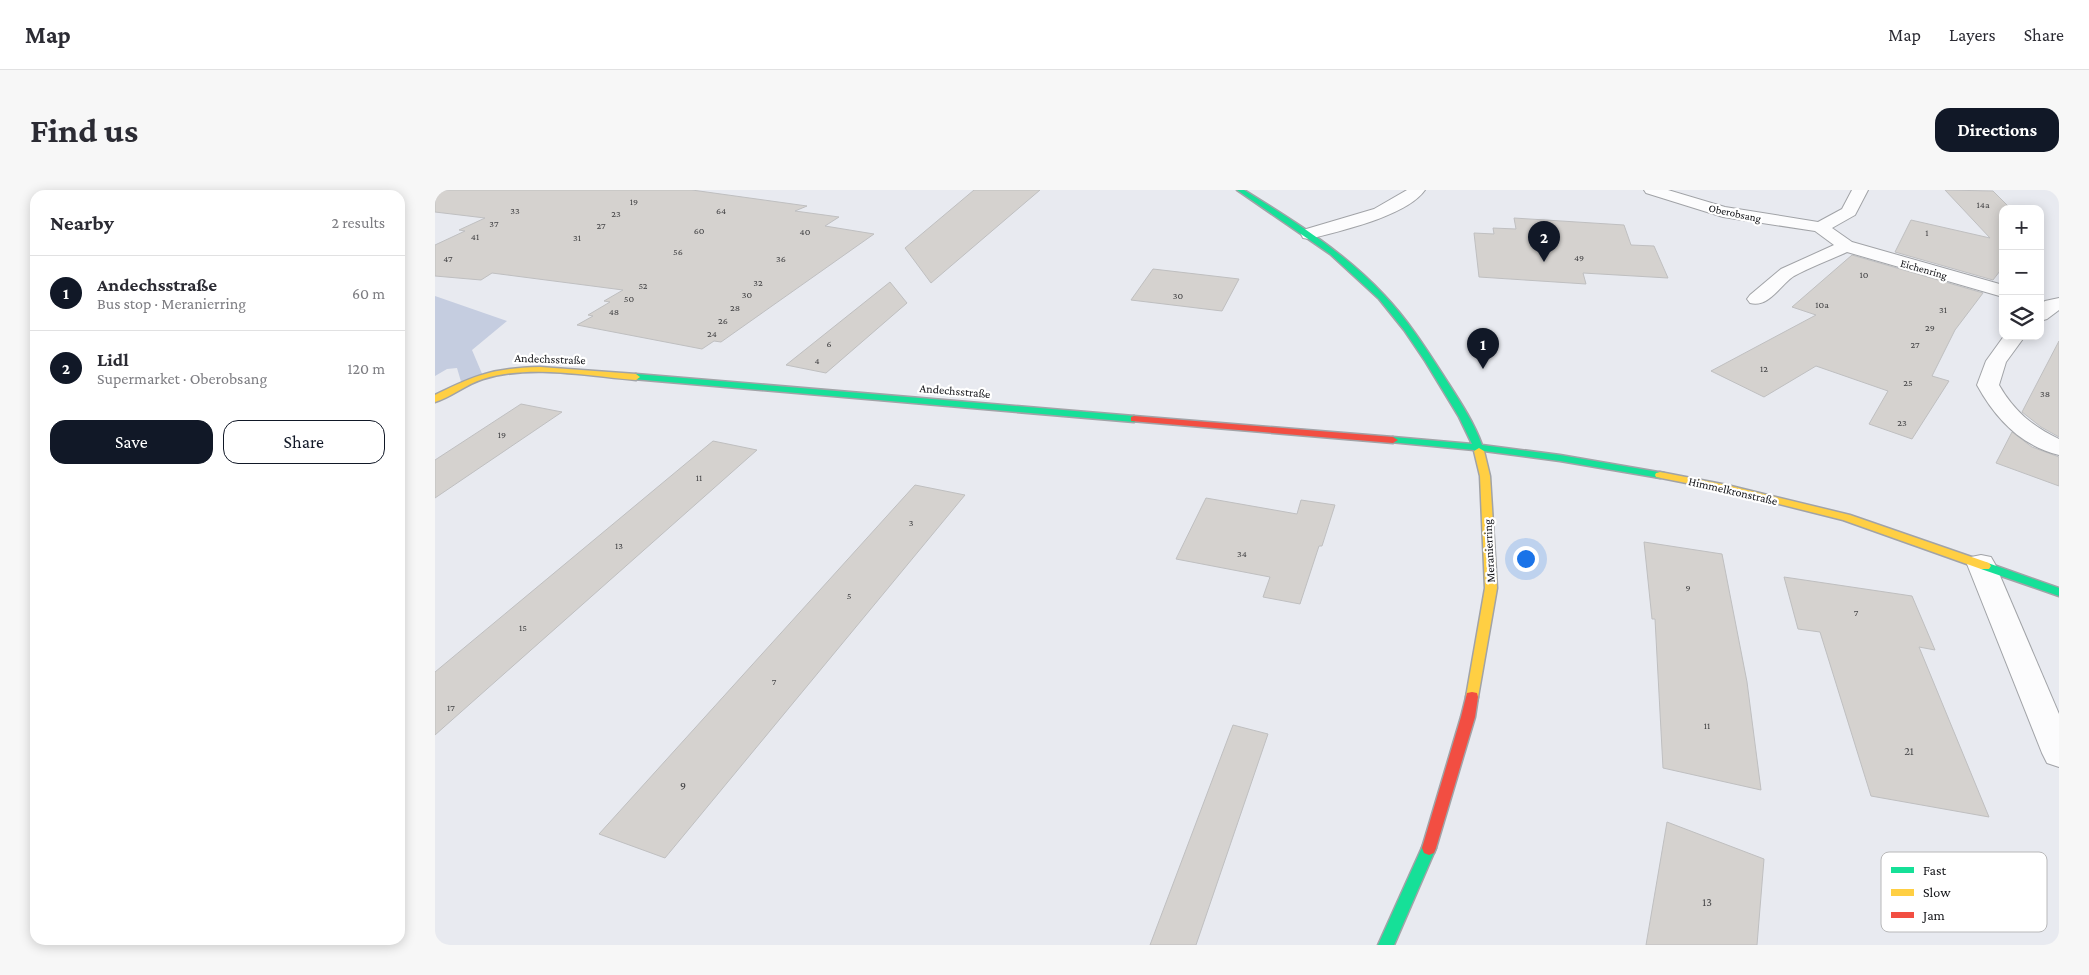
<!DOCTYPE html>
<meta charset="utf-8">
<style>
:root{--surface:#fff;--page:#f7f7f7;--text:#2b2b33;--muted:#7c7c81;--line:#e1e1e2;--accent:#111827}
body{margin:0;font-family:"Crimson Pro",serif;background:var(--page);color:var(--text)}
.controls{position:absolute;right:15px;top:15px;display:grid;overflow:hidden;border-radius:10px;box-shadow:0 2px 12px #0003}
.controls button{width:45px;height:45px;display:grid;place-items:center;padding:0;border:0;border-bottom:1px solid var(--line);background:var(--surface);color:var(--text);font:25px sans-serif}
.you{position:absolute;left:1090px;top:368px;width:18px;height:18px;margin:-12px;border:4px solid #fff;border-radius:50%;background:#1a73e8;box-shadow:0 0 0 8px #1a73e833}
.badge{display:grid;place-items:center;width:32px;height:32px;border-radius:50%;background:var(--accent);color:#fff;font-size:16px;font-weight:700}
.pin{position:absolute;translate:-50% -41px;filter:drop-shadow(0 1px 2px #0008)}
.pin::after{content:'';position:absolute;top:26px;width:18px;height:15px;background:inherit;clip-path:polygon(0 0,100% 0,50% 100%)}
.list{margin:0;padding:0;list-style:none}
h2{display:flex;justify-content:space-between;align-items:center;height:65px;margin:0;padding:0 20px;font-size:21px}
h2 small{font-size:16px;font-weight:400;color:var(--muted)}
.list li{display:grid;grid-template-columns:32px 1fr auto;gap:15px;align-items:center;box-sizing:border-box;height:75px;padding:0 20px;border-top:1px solid var(--line)}
.list b{display:block;font-size:19px;white-space:nowrap}
.list p{margin:0;font-size:16px;white-space:nowrap;color:var(--muted)}
.list em{font-size:16px;font-style:normal;color:var(--muted)}
.actions{display:flex;gap:10px;padding:15px 20px}
.actions a{flex:1;padding:11px 0;border:1px solid var(--accent);border-radius:15px;text-align:center;font-size:18px;color:var(--accent)}
.actions .main{background:var(--accent);color:#fff}
.icon{flex:none;width:28px;height:28px;fill:none;stroke:currentColor;stroke-width:2;stroke-linecap:round;stroke-linejoin:round}
.map{position:relative;flex:none;width:1624px;height:755px;overflow:hidden;border-radius:15px}
header{display:flex;align-items:center;gap:30px;box-sizing:border-box;height:70px;padding:0 25px;background:var(--surface);border-bottom:1px solid var(--line)}
header strong{font-size:24px}
nav{display:flex;gap:28px;margin-inline-start:auto;font-size:18px}
.intro{display:flex;align-items:center;justify-content:space-between;box-sizing:border-box;height:120px;padding:0 30px}
h1{margin:0;font-size:35px}
.button{padding:12px 22px;border-radius:15px;background:var(--accent);color:#fff;font-size:18px;font-weight:700}
main{display:flex;gap:30px;padding:0 30px}
aside{flex:1;background:var(--surface);border-radius:15px;box-shadow:0 2px 12px #0003}
.map>svg:first-child{display:block}
</style>
<header>
<strong>Map</strong>
<nav><a>Map</a><a>Layers</a><a>Share</a></nav>
</header>
<div class="intro"><h1>Find us</h1><a class="button">Directions</a></div>
<main>
<aside>
<h2>Nearby<small>2 results</small></h2>
<ul class="list">
<li><span class="badge">1</span><div><b>Andechsstraße</b><p>Bus stop · Meranierring</p></div><em>60 m</em></li>
<li><span class="badge">2</span><div><b>Lidl</b><p>Supermarket · Oberobsang</p></div><em>120 m</em></li>
</ul>
<div class="actions"><a class="main">Save</a><a>Share</a></div>
</aside>
<div class="map">
<svg width="1624" height="755" viewBox="0 0 1624 755">
<rect width="100%" height="100%" fill="#e8eaf0"/>
<polygon fill="#c5cde0" points="0,106 72,131 37,160 48,186 27,195 22,178 12,179 0,186"/>
<g fill="#d5d2cf" stroke="#bfbfc0">
<polygon points="0,0 257,0 372,16 360,21 404,27 390,36 439,44 286,152 279,151 267,159 142,135 158,126 153,125 175,112 169,111 188,100 57,83 46,90 0,86 0,55 30,41 24,40 50,28 0,22"/>
<polygon points="539,0 605,0 496,93 470,58"/>
<polygon points="1510,0 1558,1 1576,19 1568,19 1568,77 1558,90 1460,62 1476,30 1555,48"/>
<polygon points="1079,28 1189,35 1196,55 1219,56 1233,88 1148,83 1151,94 1044,87 1039,43 1059,44 1058,38 1081,39"/>
<polygon points="1417,65 1548,103 1520,140 1497,186 1514,191 1477,249 1434,234 1453,201 1381,176 1329,207 1276,181 1381,125 1357,117"/>
<polygon points="718,79 804,89 787,121 696,110"/>
<polygon points="455,92 472,113 391,183 351,175"/>
<polygon points="1624,151 1624,247 1606,237 1587,222"/>
<polygon points="86,214 127,222 0,308 0,270"/>
<polygon points="1577,242 1597,257 1624,267 1624,296 1561,273"/>
<polygon points="278,251 322,260 0,545 0,482"/>
<polygon points="480,295 530,305 230,668 164,644"/>
<polygon points="771,308 862,324 866,310 900,315 887,356 884,356 865,414 828,407 835,387 741,369"/>
<polygon points="1209,352 1287,364 1312,492 1326,600 1228,578 1220,429 1217,429"/>
<polygon points="1349,387 1477,406 1500,460 1484,457 1554,627 1436,606 1385,442 1363,439"/>
<polygon points="798,535 833,544 761,755 715,755"/>
<polygon points="1232,632 1329,669 1322,755 1211,755"/>
</g>
<g fill="none" stroke-linecap="round" stroke-linejoin="round">
<g stroke="#a1a3a7" stroke-width="2">
<g id="street">
<path d="M972 0H990C972 26 905 41 874 49L868 48 866 44 868 40 939 19Z"/>
<path d="M1209 0H1233L1290 17 1383 32 1407 19 1417 0H1433L1420 25 1397 38 1417 52 1568 95V107L1412 62C1395 70 1376 77 1359 86 1345 95 1334 118 1315 113L1312 109 1315 105 1346 79 1399 55 1380 41 1288 27 1211 3Z"/>
<polygon points="1624,108 1624,120 1612,129 1605,131 1605,115 1610,111"/>
<path d="M1569 146H1590L1571 172 1564 195C1579 221 1597 236 1624 249V265C1586 256 1560 228 1542 195L1551 171Z"/>
<polygon points="1546,365 1556,367 1560,374 1624,524 1624,577 1612,573 1607,563 1532,374 1536,367"/>
</g>
</g>
<g stroke="#a1a3a7" stroke-width="3">
<g id="fast">
<path d="M802 0H809C859 31 909 62 949 105 972 129 990 157 1008 185 1022 207 1038 230 1047 255L1125 265 1229 283 1230 285 1229 287 1225 288 1125 271 1049 261 1044 264 1041 263 1039 260 955 252V248L958 247 1037 254 1024 227 990 171 969 140 944 109 895 64Z"/>
<polygon points="201,184 699,226 704,229 699,232 198,189 198,185"/>
<polygon points="1550,372 1624,398 1624,406 1546,379 1544,376 1546,373"/>
<polygon points="994,651 999,653 1001,658 959,755 943,755 989,653"/>
</g>
</g>
<g stroke="#a1a3a7" stroke-width="3">
<g id="slow">
<path d="M105 177 201 184 205 187 201 190C152 186 97 174 48 189 31 194 17 207 0 212V205C40 185 59 178 105 177Z"/>
<polygon points="1044,258 1049,261 1055,286 1062,398 1043,507 1042,511 1037,512 1032,511 1031,507 1050,398 1045,286 1039,261"/>
<polygon points="1225,282 1292,295 1415,325 1554,373 1556,376 1554,379 1546,379 1408,330 1292,301 1221,287 1220,285 1221,283"/>
</g>
</g>
<g stroke="#a1a3a7" stroke-width="3">
<g id="jam">
<polygon points="699,226 958,247 963,250 958,253 696,231 696,227"/>
<polygon points="1037,502 1042,503 1043,507 1040,527 1001,658 999,663 994,665 989,663 987,658 1026,527 1032,503"/>
</g>
</g>
<use href="#street" fill="#fcfcfd" fill-rule="evenodd"/>
<use href="#fast" fill="#16e098" fill-rule="evenodd"/>
<use href="#slow" fill="#ffcf43" fill-rule="evenodd"/>
<use href="#jam" fill="#f24e42" fill-rule="evenodd"/>
</g>
<g text-anchor="middle" stroke-width="4.5" stroke-linejoin="round" paint-order="stroke">
<g font-size="10" fill="#434345">
<text x="199" y="15">19</text>
<text x="1548" y="18">14a</text>
<text x="80" y="24">33</text>
<text x="286" y="24">64</text>
<text x="181" y="27">23</text>
<text x="59" y="37">37</text>
<text x="166" y="39">27</text>
<text x="264" y="44">60</text>
<text x="370" y="45">40</text>
<text x="1492" y="46">1</text>
<text x="40" y="50">41</text>
<text x="142" y="51">31</text>
<text x="243" y="65">56</text>
<text x="1144" y="71">49</text>
<text x="13" y="72">47</text>
<text x="346" y="72">36</text>
<text x="1429" y="88">10</text>
<text x="323" y="96">32</text>
<text x="208" y="99">52</text>
<text x="312" y="108">30</text>
<text x="743" y="109">30</text>
<text x="194" y="112">50</text>
<text x="1387" y="118">10a</text>
<text x="300" y="121">28</text>
<text x="1508" y="123">31</text>
<text x="179" y="125">48</text>
<text x="288" y="134">26</text>
<text x="1495" y="141">29</text>
<text x="277" y="147">24</text>
<text x="394" y="157">6</text>
<text x="1480" y="158">27</text>
<text x="382" y="174">4</text>
<text x="1329" y="182">12</text>
<text x="1473" y="196">25</text>
<text x="1610" y="207">38</text>
<text x="1467" y="236">23</text>
<text x="67" y="248">19</text>
<text x="264" y="291">11</text>
<text x="476" y="336">3</text>
<text x="184" y="359">13</text>
<text x="807" y="367">34</text>
<text x="1253" y="401">9</text>
<text x="414" y="409">5</text>
<text x="1421" y="426">7</text>
<text x="88" y="441">15</text>
<text x="339" y="495">7</text>
<text x="16" y="521">17</text>
<text x="1272" y="539">11</text>
</g>
<g font-size="11" fill="#121317" stroke="#fff">
<text transform="translate(1300 23) rotate(12)" y="4">Oberobsang</text>
<text transform="translate(1489 79) rotate(16)" y="4">Eichenring</text>
</g>
<g font-size="12" fill="#121317" stroke="#fff">
<text transform="translate(115 169) rotate(2)" y="4">Andechsstraße</text>
<text transform="translate(520 201) rotate(5)" y="4">Andechsstraße</text>
<text transform="translate(1298 301) rotate(13)" y="4">Himmelkronstraße</text>
<text transform="translate(1054 361) rotate(-93)" y="4">Meranierring</text>
</g>
<g font-size="12" fill="#434345">
<text x="1474" y="565">21</text>
<text x="248" y="600">9</text>
<text x="1272" y="716">13</text>
</g>
</g>
<rect x="1446" y="662" width="166" height="80" rx="8" fill="#fff" stroke="#b8b8b9" stroke-width="1"/>
<rect x="1456" y="677" width="23" height="6" fill="#16e098"/>
<rect x="1456" y="699" width="23" height="7" fill="#ffcf43"/>
<rect x="1456" y="722" width="23" height="6" fill="#f24e42"/>
<g font-size="14" fill="#121317">
<text x="1488" y="685">Fast</text>
<text x="1488" y="707">Slow</text>
<text x="1488" y="730">Jam</text>
</g>
</svg>
<div class="controls">
<button>+</button>
<button>−</button>
<button><svg class="icon" aria-label="layers" viewBox="0 0 24 24"><path d="M12 4l9 5-9 5-9-5zM3 14l9 5 9-5"/></svg></button>
</div>
<div class="you"></div>
<div class="pin badge" style="left:1048px;top:179px">1</div>
<div class="pin badge" style="left:1109px;top:72px">2</div>
</div>
</main>
